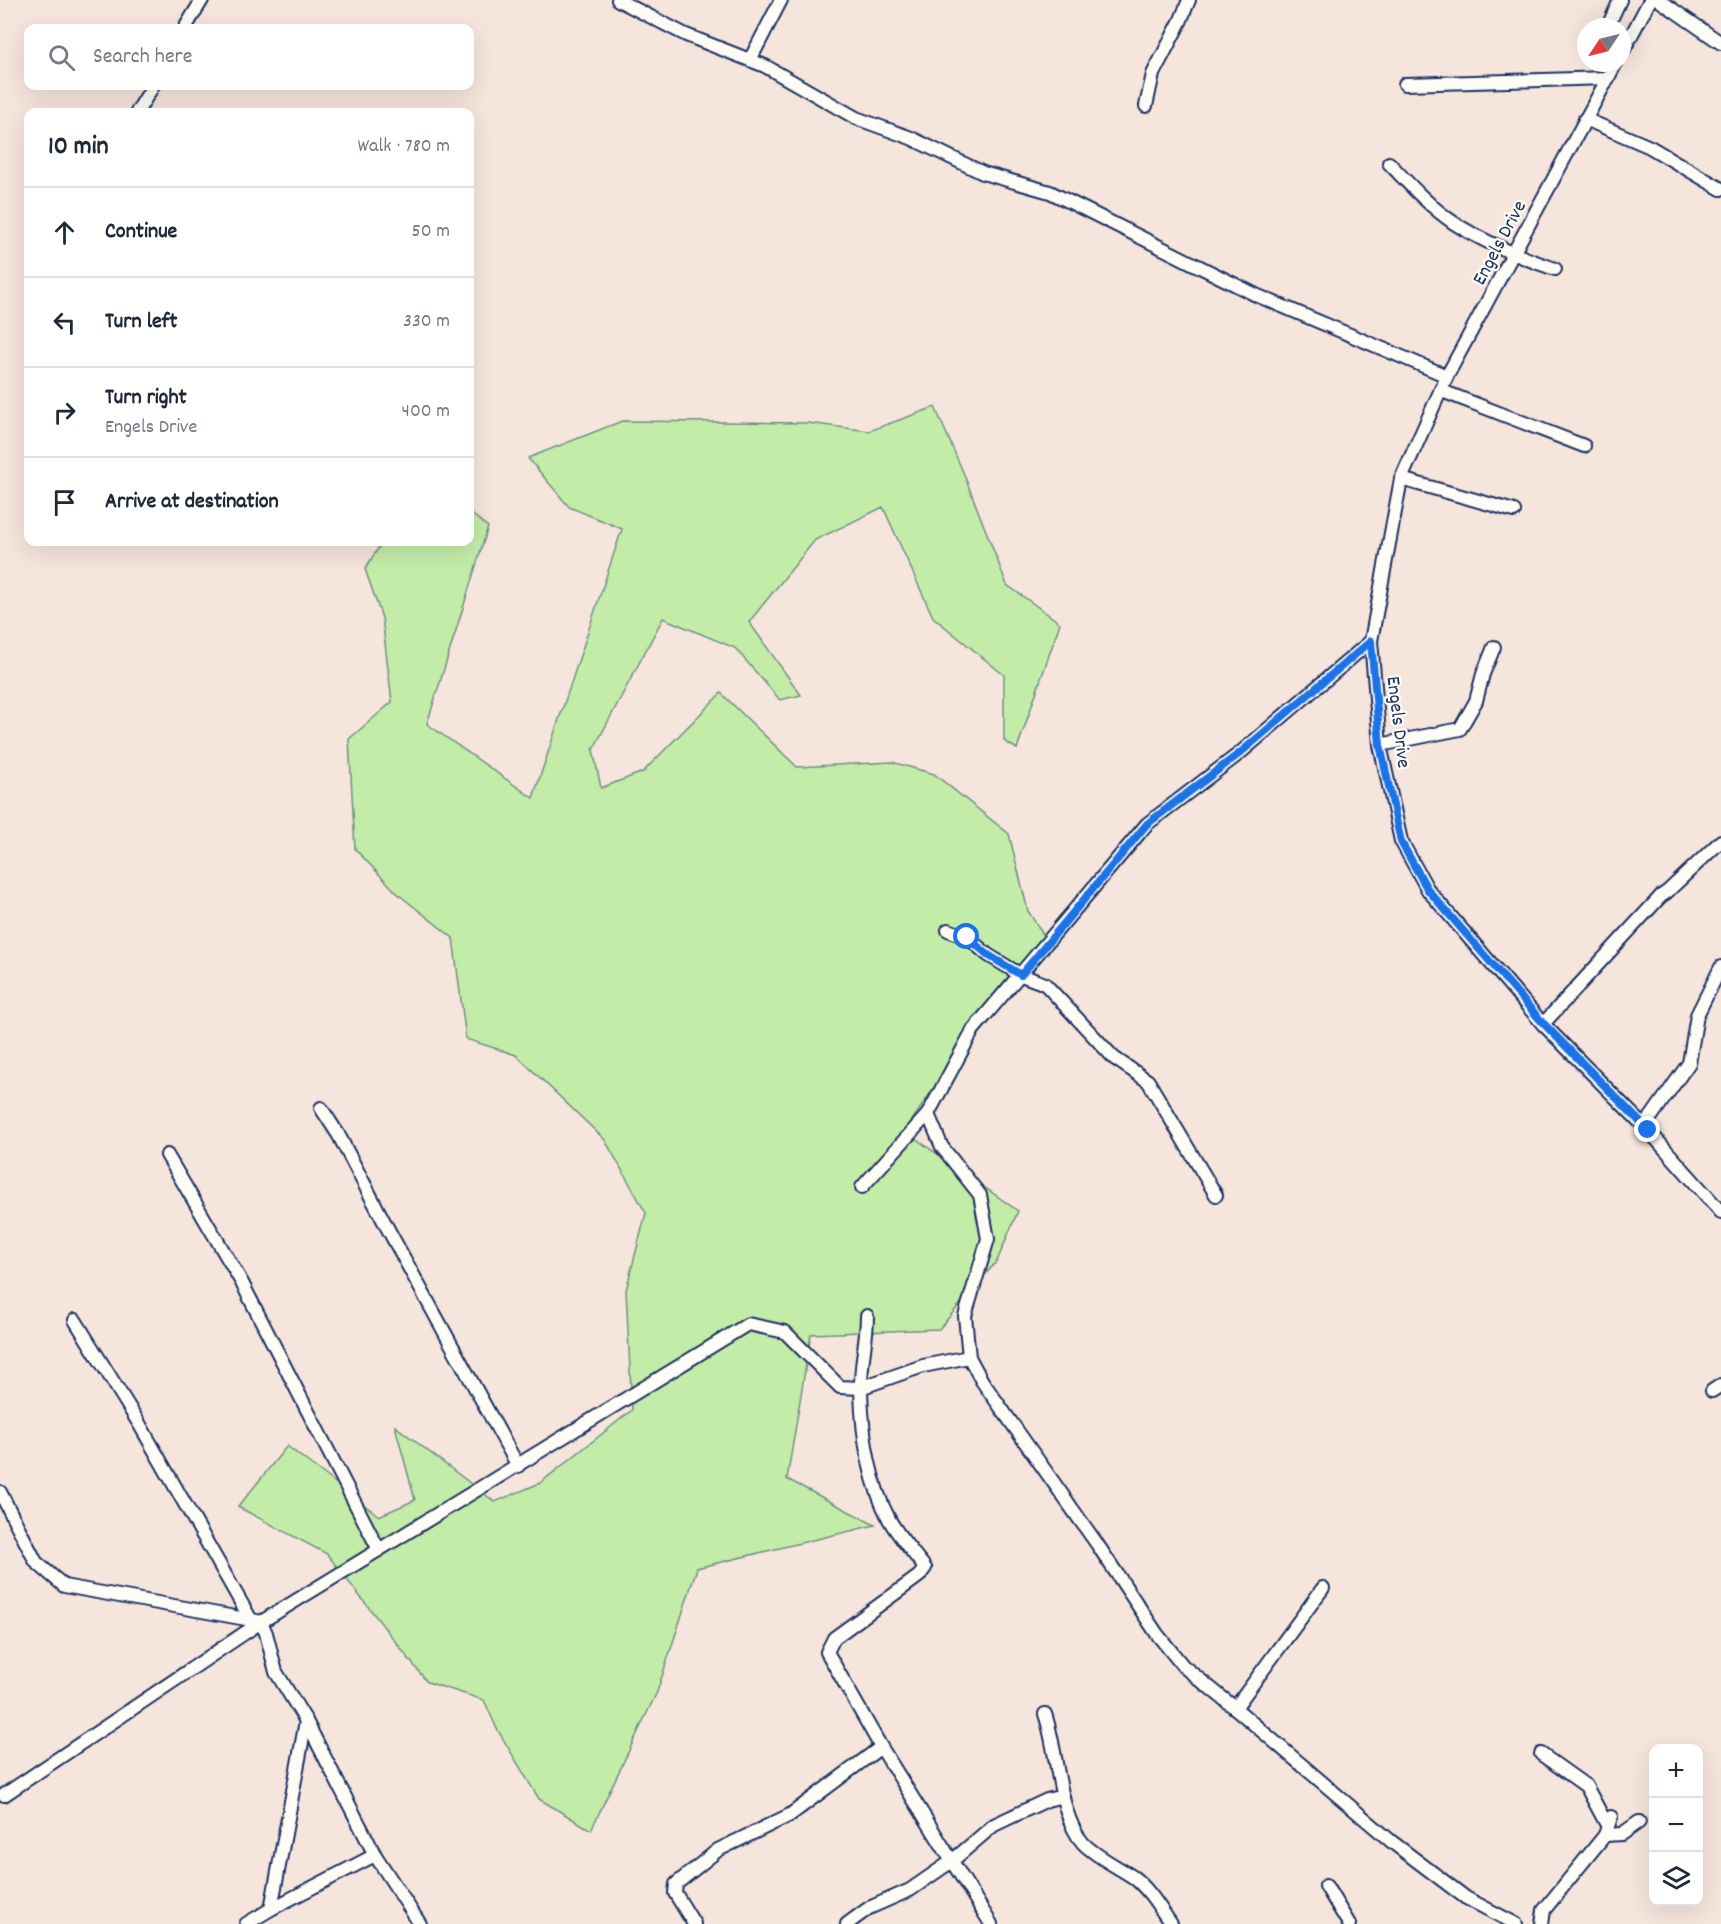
<!DOCTYPE html>
<meta charset="utf-8">
<style>
:root{--surface:#fff;--page:#f6f6f7;--text:#1f2937;--muted:#747a83;--line:#e0e1e3}
body{margin:0;font-family:Dekko,sans-serif;background:var(--page);color:var(--text)}
.controls{position:absolute;right:18px;bottom:18px;display:grid;overflow:hidden;border-radius:12px;box-shadow:0 6px 24px #0002}
.controls button{width:54px;height:54px;display:grid;place-items:center;padding:0;border:0;border-bottom:2px solid var(--line);background:var(--surface);color:var(--text);font:30px sans-serif}
.compass{position:absolute;left:1577px;top:18px;width:54px;height:54px;border-radius:50%;background:var(--surface);box-shadow:0 6px 24px #0002;rotate:235deg}
.stop{position:absolute;width:18px;height:18px;margin:-14px;border:4px solid #1a73e8;border-radius:50%;background:#fff}
.stop.end{background:#1a73e8;border-color:#fff;box-shadow:0 2px 6px #0008}
.list{margin:0;padding:0;list-style:none}
h2{display:flex;justify-content:space-between;align-items:center;height:78px;margin:0;padding:0 24px;font-size:26px}
h2 small{font-size:20px;font-weight:400;color:var(--muted)}
.list li{display:grid;grid-template-columns:39px 1fr auto;gap:18px;align-items:center;box-sizing:border-box;height:90px;padding:0 24px;border-top:2px solid var(--line)}
.list b{display:block;font-size:22px;white-space:nowrap}
.list p{margin:0;font-size:20px;white-space:nowrap;color:var(--muted)}
.list em{font-size:20px;font-style:normal;color:var(--muted)}
.icon{flex:none;width:33px;height:33px;fill:none;stroke:currentColor;stroke-width:2;stroke-linecap:round;stroke-linejoin:round}
.map{position:relative;flex:none;width:1721px;height:1924px;overflow:hidden}
.search{position:absolute;background:var(--surface);box-shadow:0 6px 24px #0002;left:24px;top:24px;width:450px;height:66px;display:flex;align-items:center;gap:15px;box-sizing:border-box;padding:0 21px;border-radius:12px;color:var(--muted);font-size:22px}
.panel{position:absolute;background:var(--surface);box-shadow:0 6px 24px #0002;left:24px;top:108px;width:450px;height:438px;border-radius:12px}
.map>svg:first-child{display:block}
</style>
<div class="map">
<svg width="1721" height="1924" viewBox="0 0 1721 1924">
<rect width="100%" height="100%" fill="#f6e5dc"/>
<filter id="ink" filterUnits="userSpaceOnUse"><feTurbulence type="fractalNoise" baseFrequency=".0167" numOctaves="2"/><feDisplacementMap in="SourceGraphic" scale="12" xChannelSelector="R" yChannelSelector="G"/><feConvolveMatrix kernelMatrix="1 2 1 2 8 2 1 2 1" color-interpolation-filters="sRGB"/></filter>
<g filter="url(#ink)">
<polygon fill="#c3eca8" stroke="#6f8e83" stroke-width="1.5" points="935,407 963,472 1007,585 1060,623 1017,749 1004,741 1004,675 933,617 883,507 815,540 749,622 801,695 780,700 735,648 663,618 593,750 601,788 643,772 721,693 797,767 892,762 934,774 1009,834 1028,911 1051,947 980,1030 957,1053 905,1131 1018,1211 997,1261 939,1329 811,1334 787,1479 875,1525 697,1568 657,1692 591,1830 539,1799 497,1729 484,1700 427,1682 327,1554 238,1507 287,1446 379,1516 415,1500 395,1426 495,1502 540,1483 632,1410 626,1290 646,1213 605,1140 516,1055 466,1039 453,938 398,894 355,849 349,739 392,702 382,618 365,569 382,542 470,542 470,513 488,527 427,724 533,798 622,529 569,507 528,458 622,421 808,423 869,431"/>
<g fill="none" stroke-linecap="round" stroke-linejoin="round">
<g stroke="#1b2f5e" stroke-width="16">
<g id="minor">
<polyline points="618,0 686,35 765,66 856,118 911,138 983,173 1050,192 1256,295 1447,376"/>
<polyline points="1659,0 1721,43"/>
<polyline points="1609,24 1620,0"/>
<polyline points="185,28 202,0"/>
<polyline points="1622,53 1650,0"/>
<polyline points="750,60 781,0"/>
<polyline points="1616,63 1447,376 1401,479 1371,641 1380,745 1401,841 1428,890 1543,1024 1648,1130 1721,1212"/>
<polyline points="1405,84 1608,78"/>
<polyline points="1146,106 1153,74 1180,22 1189,0"/>
<polyline points="137,112 153,86"/>
<polyline points="1585,119 1650,147 1721,189"/>
<path d="M1389 163C1409 184 1430 207 1454 223 1485 243 1520 257 1555 269"/>
<polyline points="1442,391 1584,446"/>
<polyline points="1401,479 1514,511"/>
<polyline points="1380,745 1460,729 1476,701 1483,674 1494,647"/>
<polyline points="948,930 967,937 988,955 1021,975 1045,984 1114,1058 1148,1081 1216,1195"/>
<polyline points="1543,1024 1661,896 1667,892 1721,841"/>
<polyline points="321,1108 338,1134 389,1231 518,1466"/>
<polyline points="1644,1127 1689,1063 1697,1015 1721,967"/>
<polyline points="167,1155 241,1281 379,1550"/>
<polyline points="862,1187 928,1114"/>
<path d="M867 1316C867 1341 860 1365 861 1390 862 1434 868 1479 889 1519 898 1536 913 1552 925 1568L919 1576 834 1638 827 1652 881 1747 991 1924"/>
<polyline points="75,1320 140,1425 251,1620"/>
<polyline points="969,1357 965,1316 988,1239 980,1195 942,1147 928,1114 973,1030 1147,824 1240,753 1371,641"/>
<polyline points="1712,1391 1721,1385"/>
<polyline points="0,1492 36,1562 64,1586 257,1621"/>
<polyline points="261,1622 266,1633 276,1672 306,1721 375,1855 420,1924"/>
<polyline points="1235,1708 1323,1588"/>
<path d="M1045 1714C1058 1751 1058 1815 1083 1843 1095 1856 1118 1867 1133 1877 1149 1889 1159 1907 1171 1924"/>
<polyline points="1541,1754 1586,1786 1607,1825"/>
<polyline points="4,1795 261,1622 748,1324 785,1332 840,1387 860,1388 923,1366 969,1357 982,1381 1097,1544 1157,1634 1183,1666 1235,1708 1392,1842 1466,1898 1516,1924"/>
<polyline points="1605,1835 1622,1834 1639,1822"/>
<polyline points="1326,1886 1349,1924"/>
<polyline points="271,1909 375,1855"/>
<polyline points="246,1924 271,1909 306,1721"/>
<polyline points="694,1924 675,1893 676,1884 718,1850 790,1815 881,1747"/>
<polyline points="847,1924 869,1908 910,1890 952,1861 994,1825 1047,1800 1063,1796"/>
<polyline points="1542,1924 1544,1910 1605,1835 1611,1817"/>
</g>
</g>
<use href="#minor" stroke="#fdfcf7" stroke-width="12"/>
</g>
</g>
<g fill="none" stroke-linecap="round" stroke-linejoin="round" filter="url(#ink)">
<polyline stroke="#1a73e8" stroke-width="8" points="967,937 988,955 1021,975 1147,824 1240,753 1371,641 1380,745 1401,842 1428,890 1543,1023 1648,1130"/>
</g>
<g text-anchor="middle" stroke-width="4.5" stroke-linejoin="round" paint-order="stroke">
<g font-size="20" fill="#1b2f5e" stroke="#fdfcf7">
<text transform="translate(1498 242) rotate(-62)" y="7">Engels Drive</text>
<text transform="translate(1400 722) rotate(83)" y="7">Engels Drive</text>
</g>
</g>
</svg>
<div class="controls">
<button>+</button>
<button>−</button>
<button><svg class="icon" aria-label="layers" viewBox="0 0 24 24"><path d="M12 4l9 5-9 5-9-5zM3 14l9 5 9-5"/></svg></button>
</div>
<svg class="compass" viewBox="-18 -18 36 36"><path d="M0-13l5 13h-10z" fill="#e53935"/><path d="M0 13l5-13h-10z" fill="#747a83"/></svg>
<div class="stop" style="left:967px;top:937px"></div>
<div class="stop end" style="left:1648px;top:1130px"></div>
<div class="search"><svg class="icon" aria-label="search" viewBox="0 0 24 24"><circle cx="10" cy="10" r="6"/><path d="M15 15l6 6"/></svg>Search here</div>
<section class="panel">
<h2>10 min<small>Walk · 780 m</small></h2>
<ul class="list">
<li><svg class="icon" aria-label="ahead" viewBox="0 0 24 24"><path d="M12 20V5M6 11l6-6 6 6"/></svg><div><b>Continue</b></div><em>50 m</em></li>
<li><svg class="icon" aria-label="left" viewBox="0 0 24 24"><path d="M17 20v-9H6M10 6l-5 5 5 5"/></svg><div><b>Turn left</b></div><em>330 m</em></li>
<li><svg class="icon" aria-label="right" viewBox="0 0 24 24"><path d="M7 20v-9h11M14 6l5 5-5 5"/></svg><div><b>Turn right</b><p>Engels Drive</p></div><em>400 m</em></li>
<li><svg class="icon" aria-label="arrive" viewBox="0 0 24 24"><path d="M6 21V4h12l-3 4 3 4H6"/></svg><div><b>Arrive at destination</b></div></li>
</ul>
</section>
</div>
